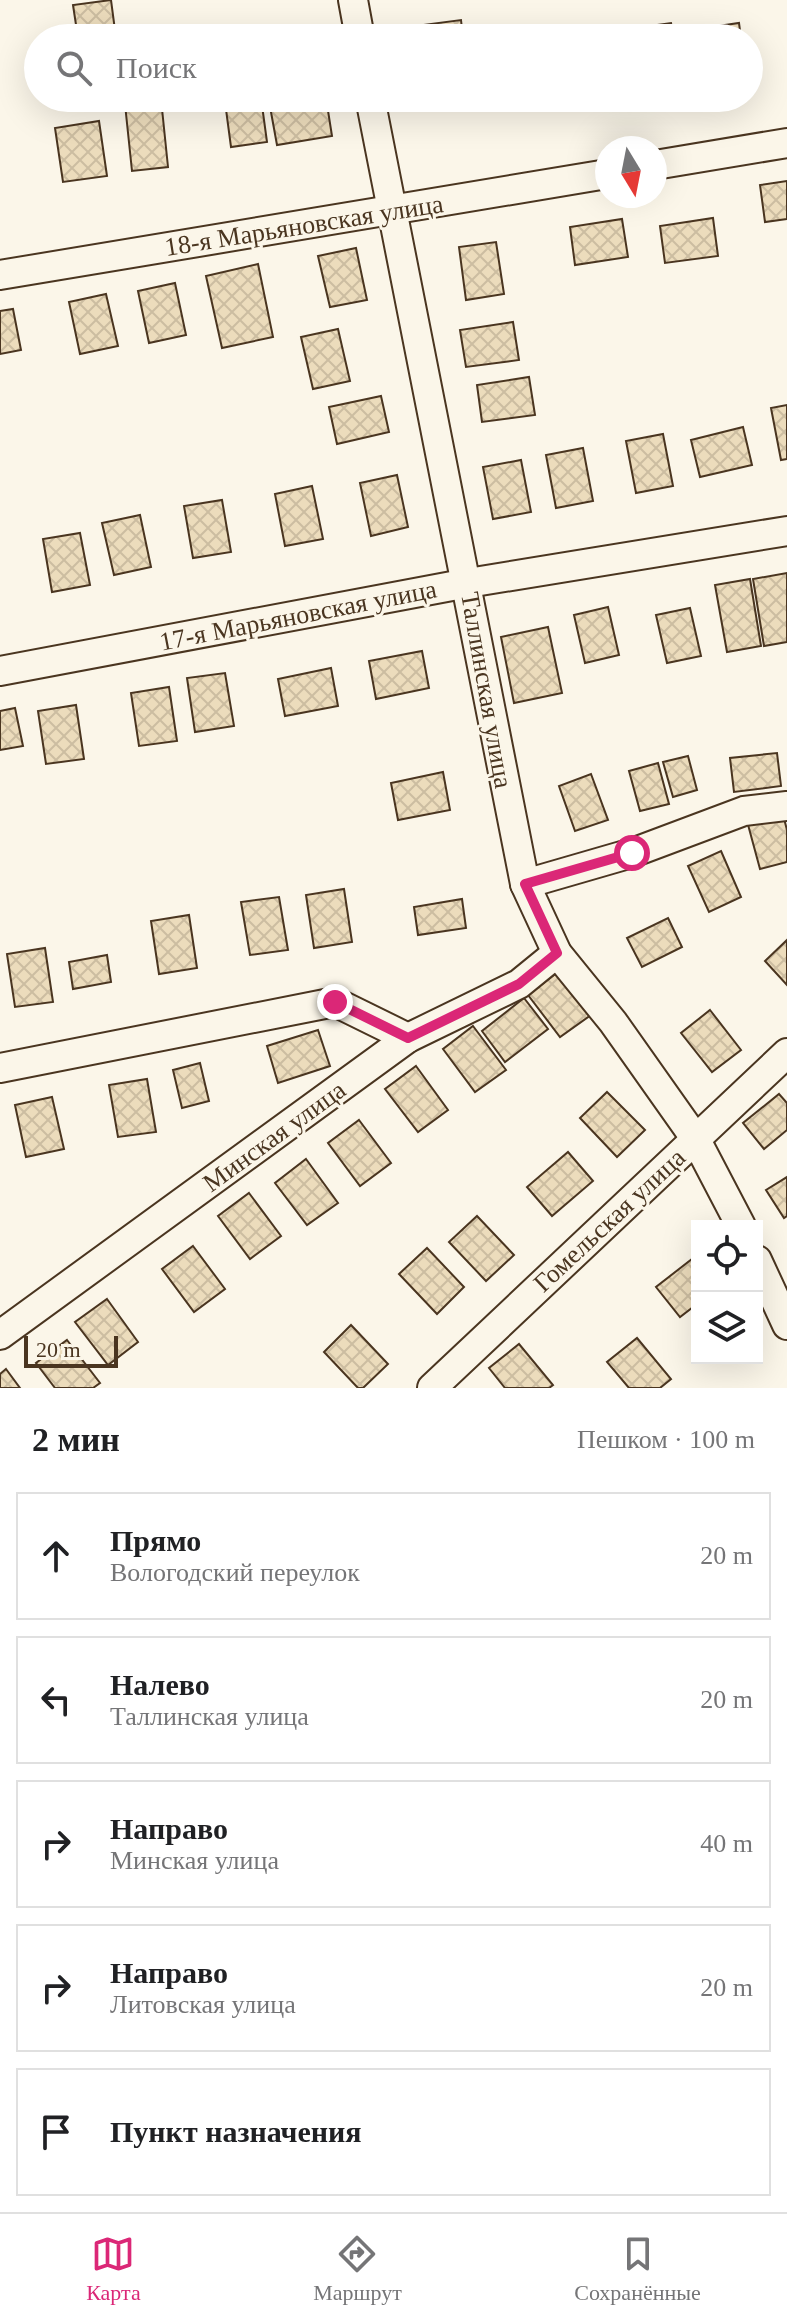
<!DOCTYPE html>
<html lang="ru">
<meta charset="utf-8">
<style>
:root{--surface:#fff;--page:#f2f2f2;--text:#202124;--muted:#757577;--line:#e0e0e0;--accent:#db2777}
body{margin:0;font-family:"Times New Roman",serif;background:var(--page);color:var(--text)}
.controls{position:absolute;right:24px;bottom:24px;display:grid;overflow:hidden;border-radius:0px;box-shadow:0 8px 32px #0002}
.controls button{width:72px;height:72px;display:grid;place-items:center;padding:0;border:0;border-bottom:2px solid var(--line);background:var(--surface);color:var(--text);font:40px sans-serif}
.compass{position:absolute;left:595px;top:136px;width:72px;height:72px;border-radius:50%;background:var(--surface);box-shadow:0 8px 32px #0002;rotate:170deg}
.scale{position:absolute;left:24px;bottom:20px;width:94px;box-sizing:border-box;padding-left:8px;border:4px solid #4a3520;border-top:0;font-size:22px;line-height:28px;white-space:nowrap;color:#4a3520;-webkit-text-stroke:6px #fbf6e9;paint-order:stroke}
.stop{position:absolute;width:24px;height:24px;margin:-18px;border:6px solid #db2777;border-radius:50%;background:#fff}
.stop.end{background:#db2777;border-color:#fff;box-shadow:0 2px 8px #0008}
.list{margin:0;padding:0;list-style:none}
h2{display:flex;justify-content:space-between;align-items:center;height:104px;margin:0;padding:0 32px;font-size:34px}
h2 small{font-size:26px;font-weight:400;color:var(--muted)}
.list li{display:grid;grid-template-columns:52px 1fr auto;gap:24px;align-items:center;box-sizing:border-box;height:128px;margin:0 16px 16px;padding:0 16px;border:2px solid var(--line);border-radius:0px}
.list b{display:block;font-size:30px;white-space:nowrap}
.list p{margin:0;font-size:26px;white-space:nowrap;color:var(--muted)}
.list em{font-size:26px;font-style:normal;color:var(--muted)}
.icon{flex:none;width:44px;height:44px;fill:none;stroke:currentColor;stroke-width:2;stroke-linecap:round;stroke-linejoin:round}
.map{position:relative;flex:none;width:787px;height:1388px;overflow:hidden}
.search{position:absolute;background:var(--surface);box-shadow:0 8px 32px #0002;left:24px;right:24px;top:24px;height:88px;display:flex;align-items:center;gap:20px;box-sizing:border-box;padding:0 28px;border-radius:44px;color:var(--muted);font-size:30px}
.sheet{height:824px;background:var(--surface)}
nav{display:flex;justify-content:space-around;align-items:center;box-sizing:border-box;height:112px;border-top:2px solid var(--line);background:var(--surface);font-size:22px;color:var(--muted)}
nav a{display:grid;justify-items:center;gap:4px}
nav .on{color:var(--accent)}
.map>svg:first-child{display:block}
</style>
<div class="map">
<svg width="787" height="1388" viewBox="0 0 787 1388">
<defs>
<pattern id="building-cross-hatch" width="8" height="8" patternUnits="userSpaceOnUse" patternTransform="scale(2)"><rect width="8" height="8" fill="#ecdcbc"/><path d="M0 0l8 8M0 8l8-8" fill="none" stroke="#ccbda1"/></pattern>
</defs>
<rect width="100%" height="100%" fill="#fbf6e9"/>
<g fill="url(#building-cross-hatch)" stroke="#4a3520" stroke-width="2">
<polygon points="111,0 116,38 78,38 73,5"/>
<polygon points="461,20 463,38 417,38 415,26"/>
<polygon points="671,23 674,38 629,38 627,29"/>
<polygon points="739,23 741,38 705,38 704,28"/>
<polygon points="261,98 267,142 231,147 225,102"/>
<polygon points="290,98 326,98 332,136 277,145 269,101"/>
<polygon points="161,99 168,167 132,171 125,104"/>
<polygon points="99,121 107,176 63,182 55,128"/>
<polygon points="787,181 787,219 765,222 760,185"/>
<polygon points="713,218 718,256 665,263 660,226"/>
<polygon points="622,219 628,257 575,265 570,227"/>
<polygon points="496,242 504,294 466,300 459,247"/>
<polygon points="356,248 367,300 330,307 318,256"/>
<polygon points="258,264 273,337 222,348 206,276"/>
<polygon points="175,283 186,335 149,343 138,291"/>
<polygon points="106,294 118,346 80,354 69,302"/>
<polygon points="13,309 21,350 0,354 0,311"/>
<polygon points="513,322 519,360 466,367 460,330"/>
<polygon points="338,329 350,381 313,389 301,337"/>
<polygon points="529,377 535,415 482,422 477,385"/>
<polygon points="381,396 389,432 337,444 329,407"/>
<polygon points="787,405 787,459 781,460 771,408"/>
<polygon points="743,427 752,465 700,477 691,440"/>
<polygon points="663,434 673,486 636,493 626,441"/>
<polygon points="583,448 593,501 556,508 546,455"/>
<polygon points="521,460 531,512 493,519 483,467"/>
<polygon points="397,475 408,527 371,536 360,483"/>
<polygon points="312,486 323,539 285,546 275,494"/>
<polygon points="222,500 231,552 193,558 184,506"/>
<polygon points="140,515 151,567 114,575 102,523"/>
<polygon points="80,533 90,585 52,592 43,539"/>
<polygon points="787,573 787,642 764,646 753,579"/>
<polygon points="750,579 761,646 727,652 715,585"/>
<polygon points="608,607 619,655 585,663 574,615"/>
<polygon points="690,608 701,656 667,663 656,615"/>
<polygon points="548,627 562,693 514,703 501,637"/>
<polygon points="422,651 429,688 376,699 369,661"/>
<polygon points="331,668 338,706 285,716 278,679"/>
<polygon points="225,673 234,726 195,732 187,678"/>
<polygon points="169,687 177,741 139,746 131,693"/>
<polygon points="76,705 84,759 46,764 38,711"/>
<polygon points="15,708 23,746 0,750 0,711"/>
<polygon points="777,753 781,786 734,792 730,758"/>
<polygon points="688,756 697,790 673,797 663,762"/>
<polygon points="658,763 669,804 640,811 629,771"/>
<polygon points="443,772 450,810 398,820 391,783"/>
<polygon points="591,774 608,820 575,831 559,786"/>
<polygon points="782,811 787,830 787,862 760,869 747,821"/>
<polygon points="721,851 741,897 709,912 688,866"/>
<polygon points="344,889 352,942 314,948 306,895"/>
<polygon points="279,897 288,950 250,955 241,902"/>
<polygon points="462,899 466,928 418,935 414,907"/>
<polygon points="189,915 197,968 159,974 151,921"/>
<polygon points="668,918 682,947 642,967 627,938"/>
<polygon points="787,940 787,985 765,961"/>
<polygon points="45,948 53,1002 15,1007 7,954"/>
<polygon points="107,955 111,982 73,989 69,962"/>
<polygon points="559,971 591,1015 560,1037 528,995"/>
<polygon points="524,998 548,1029 505,1062 482,1031"/>
<polygon points="710,1010 741,1050 712,1072 681,1033"/>
<polygon points="473,1026 506,1070 475,1092 443,1049"/>
<polygon points="318,1030 330,1066 278,1083 267,1046"/>
<polygon points="200,1063 209,1101 182,1108 173,1070"/>
<polygon points="416,1066 448,1110 418,1132 385,1089"/>
<polygon points="147,1079 156,1132 118,1137 109,1085"/>
<polygon points="607,1092 645,1130 617,1157 580,1118"/>
<polygon points="779,1094 787,1103 787,1130 764,1149 743,1123"/>
<polygon points="52,1097 64,1149 26,1157 15,1105"/>
<polygon points="359,1120 391,1163 360,1186 328,1143"/>
<polygon points="568,1152 593,1181 552,1216 527,1187"/>
<polygon points="306,1159 338,1203 307,1225 275,1183"/>
<polygon points="787,1177 787,1216 784,1218 766,1190"/>
<polygon points="249,1193 281,1236 250,1259 218,1216"/>
<polygon points="477,1216 514,1255 486,1281 449,1242"/>
<polygon points="193,1246 225,1289 194,1312 162,1269"/>
<polygon points="427,1248 464,1287 437,1314 399,1274"/>
<polygon points="697,1255 697,1304 680,1317 656,1287"/>
<polygon points="107,1299 138,1342 108,1365 75,1322"/>
<polygon points="351,1325 388,1364 363,1388 358,1388 324,1352"/>
<polygon points="637,1338 671,1379 660,1388 629,1388 607,1362"/>
<polygon points="67,1340 100,1383 93,1388 55,1388 36,1363"/>
<polygon points="519,1344 553,1385 549,1388 505,1388 489,1368"/>
<polygon points="6,1369 20,1388 0,1388 0,1374"/>
</g>
<g fill="none" stroke-linecap="round" stroke-linejoin="round">
<g stroke="#4a3520" stroke-width="32">
<g id="minor">
<polyline points="353,0 360,38"/>
<polyline points="370,98 525,884 557,953 613,1022 695,1138 741,1226"/>
<polyline points="655,165 787,143"/>
<polyline points="0,275 607,174"/>
<polyline points="0,671 468,583 787,531"/>
<polyline points="525,884 632,853 744,811 787,806"/>
<polyline points="0,1068 335,1002 408,1038"/>
<polyline points="757,1260 787,1325"/>
<polyline points="0,1335 408,1038 519,984 557,953"/>
<polyline points="432,1388 787,1053"/>
</g>
</g>
<use href="#minor" stroke="#fbf6e9" stroke-width="28"/>
</g>
<g fill="none" stroke-linecap="round" stroke-linejoin="round">
<polyline stroke="#db2777" stroke-width="10" points="335,1002 408,1038 519,984 557,953 525,884 632,853"/>
</g>
<g text-anchor="middle" stroke-width="6" stroke-linejoin="round" paint-order="stroke">
<g font-size="26" fill="#4a3520" stroke="#fbf6e9">
<text transform="translate(304 225) rotate(-9)" y="9">18-я Марьяновская улица</text>
<text transform="translate(298 615) rotate(-11)" y="9">17-я Марьяновская улица</text>
<text transform="translate(487 690) rotate(80)" y="9">Таллинская улица</text>
<text transform="translate(274 1136) rotate(-36)" y="9">Минская улица</text>
<text transform="translate(609 1220) rotate(-43)" y="9">Гомельская улица</text>
</g>
</g>
</svg>
<div class="controls">
<button><svg class="icon" aria-label="locate" viewBox="0 0 24 24"><circle cx="12" cy="12" r="6"/><path d="M12 2v4M12 18v4M2 12h4M18 12h4"/></svg></button>
<button><svg class="icon" aria-label="layers" viewBox="0 0 24 24"><path d="M12 4l9 5-9 5-9-5zM3 14l9 5 9-5"/></svg></button>
</div>
<svg class="compass" viewBox="-18 -18 36 36"><path d="M0-13l5 13h-10z" fill="#e53935"/><path d="M0 13l5-13h-10z" fill="#757577"/></svg>
<div class="scale">20 m</div>
<div class="stop" style="left:632px;top:853px"></div>
<div class="stop end" style="left:335px;top:1002px"></div>
<div class="search"><svg class="icon" aria-label="search" viewBox="0 0 24 24"><circle cx="10" cy="10" r="6"/><path d="M15 15l6 6"/></svg>Поиск</div>
</div>
<section class="sheet">
<h2>2 мин<small>Пешком · 100 m</small></h2>
<ul class="list">
<li><svg class="icon" aria-label="ahead" viewBox="0 0 24 24"><path d="M12 20V5M6 11l6-6 6 6"/></svg><div><b>Прямо</b><p>Вологодский переулок</p></div><em>20 m</em></li>
<li><svg class="icon" aria-label="left" viewBox="0 0 24 24"><path d="M17 20v-9H6M10 6l-5 5 5 5"/></svg><div><b>Налево</b><p>Таллинская улица</p></div><em>20 m</em></li>
<li><svg class="icon" aria-label="right" viewBox="0 0 24 24"><path d="M7 20v-9h11M14 6l5 5-5 5"/></svg><div><b>Направо</b><p>Минская улица</p></div><em>40 m</em></li>
<li><svg class="icon" aria-label="right" viewBox="0 0 24 24"><path d="M7 20v-9h11M14 6l5 5-5 5"/></svg><div><b>Направо</b><p>Литовская улица</p></div><em>20 m</em></li>
<li><svg class="icon" aria-label="arrive" viewBox="0 0 24 24"><path d="M6 21V4h12l-3 4 3 4H6"/></svg><div><b>Пункт назначения</b></div></li>
</ul>
</section>
<nav>
<a class="on"><svg class="icon" aria-label="map" viewBox="0 0 24 24"><path d="M3 6l6-2 6 2 6-2v14l-6 2-6-2-6 2zM9 4v14M15 6v14"/></svg>Карта</a>
<a><svg class="icon" aria-label="directions" viewBox="0 0 24 24"><path d="M12 3l9 9-9 9-9-9zM9 14v-3h6M13 9l2 2-2 2"/></svg>Маршрут</a>
<a><svg class="icon" aria-label="saved" viewBox="0 0 24 24"><path d="M7 4h10v16l-5-4-5 4z"/></svg>Сохранённые</a>
</nav>
